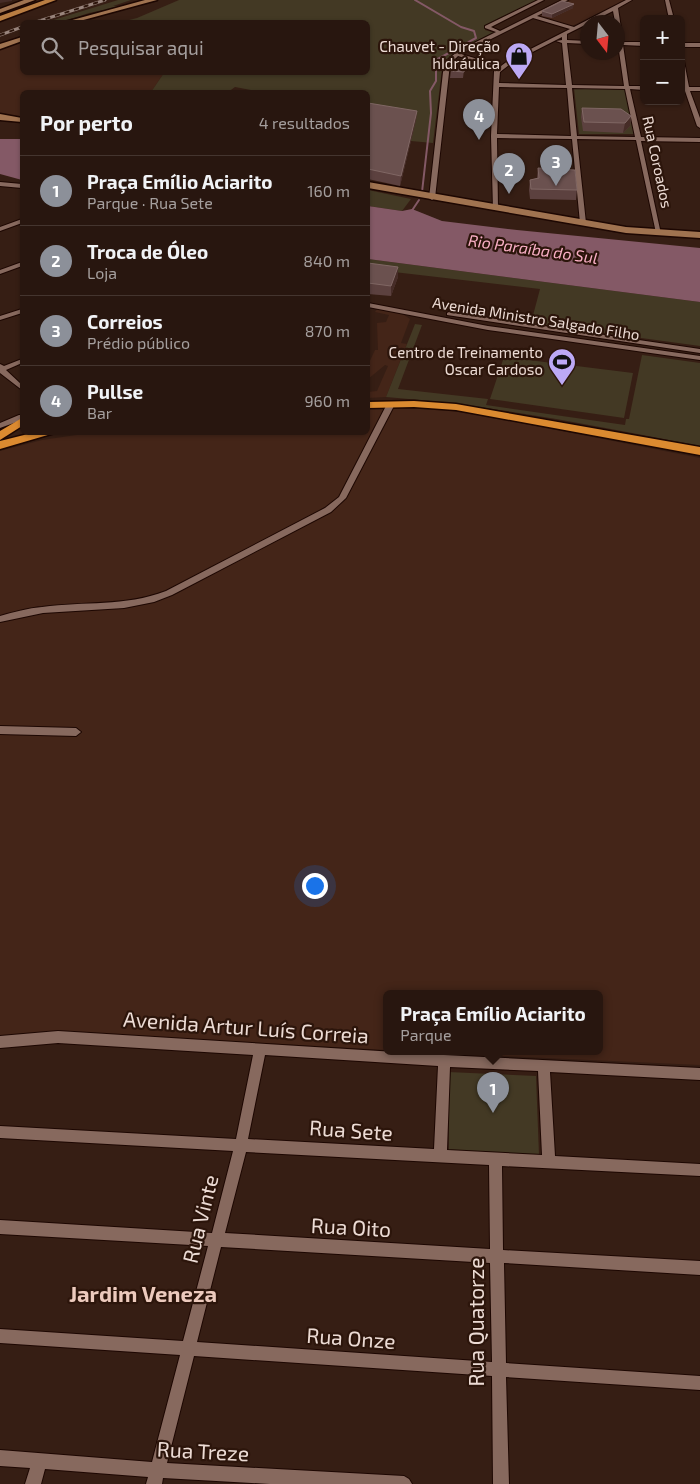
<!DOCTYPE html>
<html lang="pt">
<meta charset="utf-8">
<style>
:root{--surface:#28160f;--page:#301f18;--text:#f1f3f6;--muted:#a59f9e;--line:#44352f;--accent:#8c9099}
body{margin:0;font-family:"Exo 2",sans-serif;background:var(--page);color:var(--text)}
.controls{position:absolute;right:15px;top:15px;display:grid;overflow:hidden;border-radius:8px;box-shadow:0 1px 4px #0004}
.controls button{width:45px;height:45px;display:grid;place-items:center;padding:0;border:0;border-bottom:1px solid var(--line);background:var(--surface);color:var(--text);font:25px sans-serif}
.compass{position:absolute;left:580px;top:15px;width:45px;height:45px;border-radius:50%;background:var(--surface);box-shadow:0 1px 4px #0004;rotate:164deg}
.you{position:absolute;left:314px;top:885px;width:18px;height:18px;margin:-12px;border:4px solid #fff;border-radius:50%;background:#1a73e8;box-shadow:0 0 0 8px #1a73e833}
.badge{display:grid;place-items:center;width:32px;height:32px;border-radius:50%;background:var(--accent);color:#fff;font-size:16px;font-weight:700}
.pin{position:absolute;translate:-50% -41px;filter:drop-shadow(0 1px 2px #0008)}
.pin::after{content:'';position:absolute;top:26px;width:18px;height:15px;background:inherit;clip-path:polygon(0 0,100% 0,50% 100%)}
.popup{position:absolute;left:383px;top:990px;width:220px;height:65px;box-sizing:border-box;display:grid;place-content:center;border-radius:8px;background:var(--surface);filter:drop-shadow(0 1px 4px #0005);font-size:16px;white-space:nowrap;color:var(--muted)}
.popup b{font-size:19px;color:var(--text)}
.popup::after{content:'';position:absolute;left:50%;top:100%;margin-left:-10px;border:10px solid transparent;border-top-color:var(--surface)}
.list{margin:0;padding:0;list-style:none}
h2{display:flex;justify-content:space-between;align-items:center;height:65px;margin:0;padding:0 20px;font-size:21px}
h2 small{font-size:16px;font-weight:400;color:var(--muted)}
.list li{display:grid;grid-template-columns:32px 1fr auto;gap:15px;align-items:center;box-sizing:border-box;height:70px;padding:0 20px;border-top:1px solid var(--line)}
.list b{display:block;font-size:19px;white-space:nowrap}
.list p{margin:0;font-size:16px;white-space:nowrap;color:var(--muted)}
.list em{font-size:16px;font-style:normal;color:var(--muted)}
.icon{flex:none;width:28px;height:28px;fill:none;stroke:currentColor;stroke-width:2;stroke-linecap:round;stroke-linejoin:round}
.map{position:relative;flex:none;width:700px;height:1484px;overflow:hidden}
.search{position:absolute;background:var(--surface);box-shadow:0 1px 4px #0004;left:20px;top:20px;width:350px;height:55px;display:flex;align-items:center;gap:12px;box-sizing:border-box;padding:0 18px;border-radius:8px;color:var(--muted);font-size:19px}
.panel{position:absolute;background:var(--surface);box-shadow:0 1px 4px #0004;left:20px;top:90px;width:350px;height:345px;border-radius:8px}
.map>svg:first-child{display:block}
</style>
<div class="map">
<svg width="700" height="1484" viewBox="0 0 700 1484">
<rect width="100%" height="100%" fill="#361e14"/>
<g fill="#442518">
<polygon points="571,0 625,0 572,26 536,16"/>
<polygon points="22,42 22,72 164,73 151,92 22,92 22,117 0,113 0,50"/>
<polygon points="378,308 401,313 410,319 401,343 407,344 386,397 368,398 368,392 377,391 388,366 385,365 368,379 368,365 375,350 378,350 377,323 386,322 389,315 375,312"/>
<polygon points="415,407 470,413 700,458 700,1065 416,1052 599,1052 599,994 387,994 387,1050 136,1036 0,1038 0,451 42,440 90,433 368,432 368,408"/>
</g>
<g fill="#433924">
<path d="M118 0H131L113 6H127C115 9 101 10 89 13 74 18 63 22 47 22Z"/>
<path d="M179 0H538L485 26V30L495 33C478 42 448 49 442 69L433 143 411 141 368 113V92H262L235 87 228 92H151L164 73 368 72V22H121L137 18Z"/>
<polygon points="576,87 626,90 634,134 579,134 574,88"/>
<polygon points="368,190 411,199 402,211 368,206"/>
<polygon points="368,259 700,302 700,346 531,323 540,289 368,269"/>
<path d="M415 324 422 325 398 389 488 399 486 405 625 425 626 419H629L642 355 700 363V446C596 426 492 405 386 397Z"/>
<polygon points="504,357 633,373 624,418 490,399"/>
<polygon points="448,1072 536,1076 539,1155 449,1150"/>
</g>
<g fill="#845966">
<polygon points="0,139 22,139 22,180 0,174"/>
<polygon points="368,206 402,211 412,209 442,221 517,230 700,248 700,302 368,259"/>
</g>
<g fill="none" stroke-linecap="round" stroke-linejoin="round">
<g stroke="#845966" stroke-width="2">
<polyline points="415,0 461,27 474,31 476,38 436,60 436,81 430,91 431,113 422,192"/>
<polyline points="411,212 419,200"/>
</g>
<g stroke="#1d0702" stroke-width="2">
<g id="street">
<path d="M538 0H544L491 27 500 31 562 0H568L537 16 574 27 626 0H632L618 8 623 42H644V46L623 45 629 86H644V90L630 89 641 137 700 138V142L641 141 661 234 656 233 636 140 577 139 586 223 583 225 580 223 572 139 497 138 498 208 493 209 491 136 494 71 498 68 458 56 450 64 435 198 432 200 429 198 444 63 458 51 496 32 485 28V26ZM613 11 615 22H618V44L624 86 572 85 567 43 588 44V41L567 40V34ZM533 18 570 29 509 60 501 66 461 54ZM562 37V40L556 41 562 43 566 85 499 83 500 72 513 62ZM499 87 567 88 571 136 497 134ZM572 88 625 89 635 137 577 136Z"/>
<polygon points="665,0 669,0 674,19 669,19"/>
<rect x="681" y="43" width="19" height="4"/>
<polygon points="681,60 684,61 689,87 700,87 700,91 690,91 700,118 700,128 697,126 685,91 681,90 681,88 684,87 681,75"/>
<polygon points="0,182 22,184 22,188 0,186"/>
<polygon points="22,219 22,223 0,231 0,227"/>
<polygon points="22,262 22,266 0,274 0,270"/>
<polygon points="368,303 488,326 700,356 700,360 488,330 368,307"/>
<polygon points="22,309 22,313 0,320 0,316"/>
<polygon points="449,312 700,349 700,353 447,315 447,313"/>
<polygon points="22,359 22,363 6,370 22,385 22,390 0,373 0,364 4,366"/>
<path d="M388 402H391L395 404 346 498 331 512 172 595 154 602 124 608 43 613 0 622V616C14 612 28 608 42 607 85 601 124 607 166 591L325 508 339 497Z"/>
<polygon points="19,415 22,415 22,420 0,428 0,423"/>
<polygon points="0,726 76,728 81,732 76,736 0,734"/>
<path d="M58 1031 444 1055 700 1068V1080L550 1072 555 1156 700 1164V1176L502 1166 503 1250 700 1261V1275L504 1263 506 1363 700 1376V1390L506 1377 509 1484H493L492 1376 194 1356 167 1463 404 1476 409 1479 412 1484H270L163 1478 162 1484H146L148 1477 45 1469 41 1484H25L30 1468 0 1466V1450L152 1462 180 1355 0 1343V1329L183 1341 208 1246 0 1234V1220L212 1233 233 1151 0 1138V1126L236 1139 253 1055 58 1043 0 1048V1036ZM265 1055 438 1066 434 1149 248 1139ZM450 1067 538 1071 542 1155 447 1150ZM246 1152 489 1165 490 1249 225 1233ZM221 1247 490 1263 492 1362 197 1342Z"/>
</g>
</g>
<g stroke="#1d0702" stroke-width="3">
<g id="secondary">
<polygon points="24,0 35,0 0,13 0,9"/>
<polygon points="145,0 157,0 76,22 65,22"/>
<polygon points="22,37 22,41 0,49 0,44"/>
<polygon points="0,114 22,118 22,122 0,120"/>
<polygon points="368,182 626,227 700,232 700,238 626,233 368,188"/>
</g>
</g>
<g stroke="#1d0702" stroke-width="3">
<polygon id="primary" points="45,0 56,0 0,21 0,16"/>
</g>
<g stroke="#1d0702" stroke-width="3">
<g id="highway">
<polygon points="414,401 456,404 700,447 700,455 456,410 414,407 368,408 368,402"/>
<polygon points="22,418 22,426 0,440 0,431"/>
<polygon points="36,432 58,432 0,449 0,441"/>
</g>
</g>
<use href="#street" fill="#87695e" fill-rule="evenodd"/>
<use href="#secondary" fill="#a07350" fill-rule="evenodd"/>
<use href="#primary" fill="#b97d42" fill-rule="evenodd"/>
<use href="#highway" fill="#db8a30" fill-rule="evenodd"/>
<g stroke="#99857d" stroke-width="3">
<g id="rail">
<polyline points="36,22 105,0"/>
<polyline points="0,35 22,27"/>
</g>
</g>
<use href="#rail" stroke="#2c150b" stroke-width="2" stroke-dasharray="5" stroke-linecap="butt"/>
</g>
<g fill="#5c413f">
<polygon points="573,8 552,18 542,16 542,11"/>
<polygon points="465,61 463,78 450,78 451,71"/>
<polygon points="368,104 417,111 416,120 400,186 368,179"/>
<polygon points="582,108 631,116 630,126 623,133 583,131 581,117"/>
<polygon points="538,168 577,190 576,200 530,199 529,190 530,180 537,178"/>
<polygon points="368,263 398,277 391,296 368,294"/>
</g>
<g fill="#462c27">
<polygon points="0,0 12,0 12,1 0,3"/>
<polygon points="574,4 573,8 552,18 552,14"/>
<polygon points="417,111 416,120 400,186 401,176"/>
<polygon points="631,116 630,126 623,133 625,123"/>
<polygon points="398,267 398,277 391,296 391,286"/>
</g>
<g fill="#6b514f" stroke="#806764">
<polygon points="562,1 574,4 552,14 542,11"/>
<polygon points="452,61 465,61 464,72 451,71"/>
<polygon points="368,103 417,111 401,176 368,169"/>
<polygon points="582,108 621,109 631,116 625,123 584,122"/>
<polygon points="538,168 575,170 577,190 531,189 530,180 539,178"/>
<polygon points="368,263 398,267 391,286 368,283"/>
</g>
<defs>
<g id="shop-pin" transform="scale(1.4375)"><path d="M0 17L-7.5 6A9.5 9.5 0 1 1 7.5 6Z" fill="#bca9f5" stroke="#2c150b"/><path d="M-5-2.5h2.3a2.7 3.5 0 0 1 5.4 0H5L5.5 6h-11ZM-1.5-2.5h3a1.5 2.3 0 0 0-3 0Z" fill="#111"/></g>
<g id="stadium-pin" transform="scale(1.4375)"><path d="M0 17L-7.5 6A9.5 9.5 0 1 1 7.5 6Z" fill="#bca9f5" stroke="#2c150b"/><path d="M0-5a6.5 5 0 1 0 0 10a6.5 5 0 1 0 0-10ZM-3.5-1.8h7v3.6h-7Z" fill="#111"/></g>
</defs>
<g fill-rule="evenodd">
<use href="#shop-pin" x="519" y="56"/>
<use href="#stadium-pin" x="562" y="362"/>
</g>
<g text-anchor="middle" stroke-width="4.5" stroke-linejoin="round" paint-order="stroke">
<g font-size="15" fill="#ecdbd4" stroke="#2c150b" text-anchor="end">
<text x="500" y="52">Chauvet - Direção<tspan x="500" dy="17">hIdráulica</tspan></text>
<text x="543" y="358">Centro de Treinamento<tspan x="543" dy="17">Oscar Cardoso</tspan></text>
</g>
<g font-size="15" fill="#ecdbd4" stroke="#2c150b">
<text transform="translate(657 162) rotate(78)" y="5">Rua Coroados</text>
<text transform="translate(536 319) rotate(9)" y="5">Avenida Ministro Salgado Filho</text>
</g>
<g font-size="16" font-style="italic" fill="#f9afc5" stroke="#2c150b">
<text transform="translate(533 249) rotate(8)" y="6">Rio Paraíba do Sul</text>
</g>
<g font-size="21" fill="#ecdbd4" stroke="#2c150b">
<text transform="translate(246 1028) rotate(4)" y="7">Avenida Artur Luís Correia</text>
<text transform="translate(351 1131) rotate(4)" y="7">Rua Sete</text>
<text transform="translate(201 1219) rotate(-76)" y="7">Rua Vinte</text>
<text transform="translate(351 1228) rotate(3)" y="7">Rua Oito</text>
<text transform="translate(477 1322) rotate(-90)" y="7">Rua Quatorze</text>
<text transform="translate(351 1339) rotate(4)" y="7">Rua Onze</text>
<text transform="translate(203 1452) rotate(3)" y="7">Rua Treze</text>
</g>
<g font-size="22" font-weight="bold" fill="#eccabd" stroke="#2c150b">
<text x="143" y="1302">Jardim Veneza</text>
</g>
</g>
</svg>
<div class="controls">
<button>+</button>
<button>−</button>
</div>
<svg class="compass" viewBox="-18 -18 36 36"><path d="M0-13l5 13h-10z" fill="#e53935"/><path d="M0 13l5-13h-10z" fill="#a59f9e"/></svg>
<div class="you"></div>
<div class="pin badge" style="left:493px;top:1113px">1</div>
<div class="popup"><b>Praça Emílio Aciarito</b>Parque</div>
<div class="pin badge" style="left:509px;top:194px">2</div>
<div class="pin badge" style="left:556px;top:186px">3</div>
<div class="pin badge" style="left:479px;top:140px">4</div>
<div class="search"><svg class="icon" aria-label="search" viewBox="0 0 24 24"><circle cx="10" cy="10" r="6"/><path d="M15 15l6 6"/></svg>Pesquisar aqui</div>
<section class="panel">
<h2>Por perto<small>4 resultados</small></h2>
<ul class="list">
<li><span class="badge">1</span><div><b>Praça Emílio Aciarito</b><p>Parque · Rua Sete</p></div><em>160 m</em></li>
<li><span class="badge">2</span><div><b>Troca de Óleo</b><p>Loja</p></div><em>840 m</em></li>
<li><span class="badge">3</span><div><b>Correios</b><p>Prédio público</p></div><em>870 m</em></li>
<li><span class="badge">4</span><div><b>Pullse</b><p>Bar</p></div><em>960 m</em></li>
</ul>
</section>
</div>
